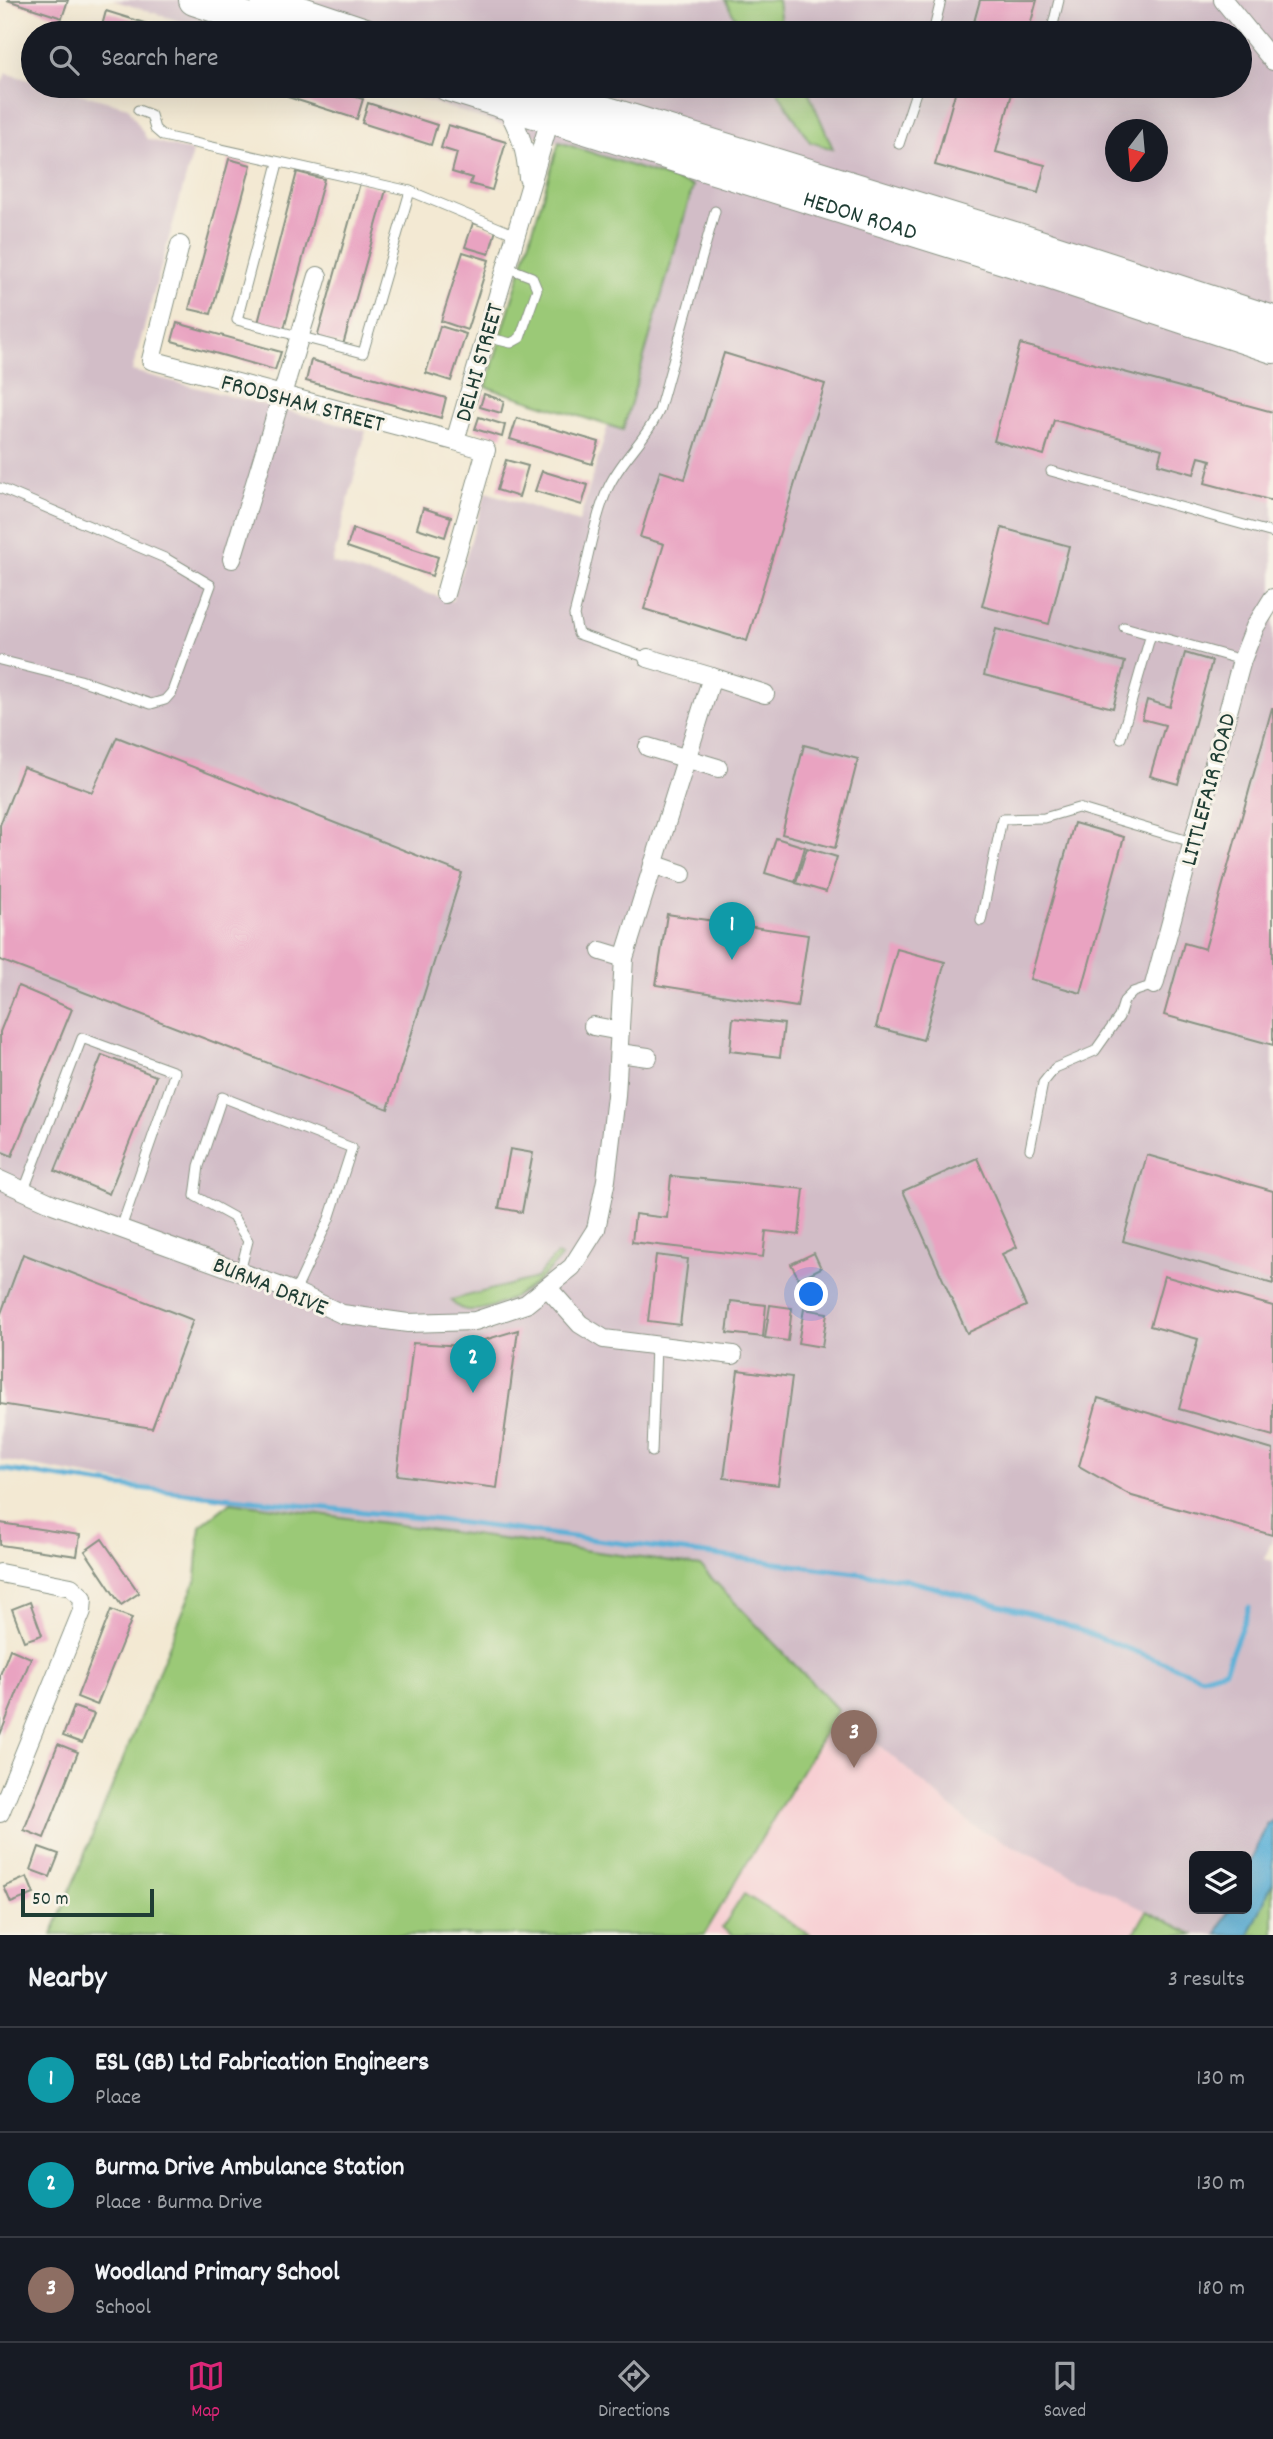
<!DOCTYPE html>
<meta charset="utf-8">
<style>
:root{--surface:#171b24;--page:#20242c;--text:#f1f3f6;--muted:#9ea1a6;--line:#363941;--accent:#db2777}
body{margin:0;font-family:Dekko,sans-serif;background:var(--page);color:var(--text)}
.controls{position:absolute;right:21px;bottom:21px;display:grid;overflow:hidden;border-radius:10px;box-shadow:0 7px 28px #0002}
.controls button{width:63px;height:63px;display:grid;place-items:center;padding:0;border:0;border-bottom:2px solid var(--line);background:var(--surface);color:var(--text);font:35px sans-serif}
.compass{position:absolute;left:1105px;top:119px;width:63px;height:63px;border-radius:50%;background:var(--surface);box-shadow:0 7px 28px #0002;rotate:196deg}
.scale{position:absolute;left:21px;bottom:18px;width:133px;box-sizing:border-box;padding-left:7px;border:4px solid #1f3d34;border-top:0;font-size:19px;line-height:24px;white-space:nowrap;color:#1f3d34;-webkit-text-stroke:5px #f7f3e8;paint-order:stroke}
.you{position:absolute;left:812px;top:1295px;width:24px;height:24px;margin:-18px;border:5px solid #fff;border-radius:50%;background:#1a73e8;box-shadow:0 0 0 10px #1a73e833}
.badge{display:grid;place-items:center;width:46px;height:46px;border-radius:50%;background:var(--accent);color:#fff;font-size:23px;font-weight:700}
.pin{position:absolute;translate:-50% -58px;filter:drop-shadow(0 2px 4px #0008)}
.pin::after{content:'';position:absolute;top:37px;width:24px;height:21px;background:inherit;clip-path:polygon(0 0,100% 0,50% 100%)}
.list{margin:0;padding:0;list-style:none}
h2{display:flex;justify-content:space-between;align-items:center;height:91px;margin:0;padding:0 28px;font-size:30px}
h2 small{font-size:23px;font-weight:400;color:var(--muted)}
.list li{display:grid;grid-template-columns:46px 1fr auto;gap:21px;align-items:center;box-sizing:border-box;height:105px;padding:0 28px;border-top:2px solid var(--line)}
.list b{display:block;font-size:26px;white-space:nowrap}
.list p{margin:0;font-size:23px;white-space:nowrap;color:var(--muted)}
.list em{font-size:23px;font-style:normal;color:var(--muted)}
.icon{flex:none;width:38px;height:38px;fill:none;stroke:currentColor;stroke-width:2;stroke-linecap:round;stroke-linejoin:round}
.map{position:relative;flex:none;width:1273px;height:1935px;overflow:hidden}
.search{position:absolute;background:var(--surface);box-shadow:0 7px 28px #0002;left:21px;right:21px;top:21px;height:77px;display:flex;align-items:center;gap:18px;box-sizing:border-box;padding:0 24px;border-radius:38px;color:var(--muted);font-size:26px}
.sheet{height:406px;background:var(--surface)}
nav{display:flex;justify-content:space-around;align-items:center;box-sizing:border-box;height:98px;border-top:2px solid var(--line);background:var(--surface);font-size:19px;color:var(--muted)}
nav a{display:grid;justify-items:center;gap:4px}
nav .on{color:var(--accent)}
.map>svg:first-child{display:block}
</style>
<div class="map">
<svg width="1273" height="1935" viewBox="0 0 1273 1935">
<rect width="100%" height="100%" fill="#f7f3e8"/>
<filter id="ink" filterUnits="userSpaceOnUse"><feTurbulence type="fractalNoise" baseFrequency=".0143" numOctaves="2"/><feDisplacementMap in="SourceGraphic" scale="14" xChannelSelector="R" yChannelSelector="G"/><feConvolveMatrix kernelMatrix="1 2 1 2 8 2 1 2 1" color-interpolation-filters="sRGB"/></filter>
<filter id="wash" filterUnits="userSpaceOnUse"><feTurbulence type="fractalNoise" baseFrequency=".00686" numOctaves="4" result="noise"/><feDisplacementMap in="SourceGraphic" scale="28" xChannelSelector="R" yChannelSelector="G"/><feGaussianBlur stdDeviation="1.57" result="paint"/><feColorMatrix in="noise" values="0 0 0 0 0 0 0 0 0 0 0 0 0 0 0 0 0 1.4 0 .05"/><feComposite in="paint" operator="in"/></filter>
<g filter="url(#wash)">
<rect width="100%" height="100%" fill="#f3e9d3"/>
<polygon fill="#f7cfd3" points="838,1710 973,1826 1147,1911 1133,1935 704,1935"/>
<path fill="#d2bdc7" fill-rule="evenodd" d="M113 0H1273V1537L1265 1559 1273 1561V1820L1267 1824 1247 1870V1856H1194V1909H1229L1217 1935H1195L973 1826 838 1710 700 1566 231 1502 0 1460V87L6 73 33 81V86H51L128 107 147 139 193 152 132 371 366 431 332 563 452 601 486 492 579 522 608 425 623 429 693 186 381 86H1240V33H217ZM1116 130H1158V172H1116Z"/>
<g fill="#9bc977" stroke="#5d8356" stroke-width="2">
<polygon points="725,0 778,0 782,33 744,33"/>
<polygon points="774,86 806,86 833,149 810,142"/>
<polygon points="559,142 693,186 623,430 486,387"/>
<path d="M557 1254 561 1257C553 1266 544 1277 534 1284 516 1298 467 1325 451 1300L536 1278Z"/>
<polygon points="231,1502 700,1566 838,1710 704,1935 52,1935 196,1579 200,1526"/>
<polygon points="1273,1882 1273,1935 1249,1935"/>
<polygon points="744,1894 810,1935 733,1935 722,1928"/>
<polygon points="1147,1911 1195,1935 1133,1935"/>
</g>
<polygon fill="#5bb0d7" stroke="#3d7686" stroke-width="2" points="1273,1820 1273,1882 1249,1935 1217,1935 1229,1909 1247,1909 1247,1870 1267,1824"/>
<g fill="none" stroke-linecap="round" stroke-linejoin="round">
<polyline stroke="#5bb0d7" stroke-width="5" points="0,1469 119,1486 439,1520 903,1579 1048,1618 1202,1677 1225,1670 1249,1607"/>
</g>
<g id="blocks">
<g fill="#e9a3c1">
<polygon points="7,0 68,0 62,18"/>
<polygon points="980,0 1037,0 1028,33 971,33"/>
<polygon points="106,11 167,30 165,33 100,33"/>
<polygon points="253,86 285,86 283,95"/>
<polygon points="291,86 319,86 363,99 357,119 288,97"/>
<polygon points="957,86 1014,86 996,152 1045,165 1038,193 935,165"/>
<polygon points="368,103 437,125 431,145 362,123"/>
<polygon points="448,125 506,142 492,190 470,184 472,178 452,172 457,153 441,148"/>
<polygon points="229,159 251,165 211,314 189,309"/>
<polygon points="297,172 324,179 284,329 258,323"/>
<polygon points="360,183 386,190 343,345 317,338"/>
<polygon points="473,223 496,230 489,254 465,247"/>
<polygon points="463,252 489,260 467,330 441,321"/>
<polygon points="177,323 281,352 275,370 172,341"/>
<polygon points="440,326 466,334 451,381 426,373"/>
<polygon points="1020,344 1273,412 1273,501 1205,483 1211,460 1199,457 1194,474 1158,464 1162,449 1054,420 1044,455 994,441"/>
<polygon points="724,353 825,384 747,641 644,609 664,544 640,537 660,471 685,479"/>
<polygon points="311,360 446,398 441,418 306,381"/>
<polygon points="484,394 504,401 501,413 480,407"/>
<polygon points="479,417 505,425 502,437 475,429"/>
<polygon points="517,418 599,442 592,464 510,439"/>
<polygon points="506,460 528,466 519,497 497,490"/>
<polygon points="542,471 588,485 582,505 535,491"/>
<polygon points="423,508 451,517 445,537 417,528"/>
<polygon points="1002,528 1069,546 1049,624 982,606"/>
<polygon points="353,529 438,557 432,576 347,547"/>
<polygon points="996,629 1125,662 1113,708 984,675"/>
<polygon points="1185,653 1212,661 1178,784 1150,776 1165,725 1142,719 1147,700 1170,707"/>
<polygon points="1272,708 1273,708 1273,1045 1164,1015 1184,943 1205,949"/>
<polygon points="117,737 462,873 388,1109 0,960 0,825 23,767 92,792"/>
<polygon points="804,745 858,759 835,848 782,834"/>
<polygon points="1074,823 1124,837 1081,993 1030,979"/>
<polygon points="776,838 805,847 795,882 765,873"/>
<polygon points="807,848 837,857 826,892 796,883"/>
<polygon points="667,914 808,935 797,1007 656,985"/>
<polygon points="897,949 945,962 923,1040 876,1027"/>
<polygon points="18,986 72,1009 12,1156 0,1151 0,1032"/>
<polygon points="733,1018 784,1024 780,1057 730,1051"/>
<polygon points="102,1055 156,1076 109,1194 55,1171"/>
<polygon points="510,1149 533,1153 522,1212 499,1208"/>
<polygon points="1147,1155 1273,1191 1273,1284 1123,1241"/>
<polygon points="977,1158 1017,1247 1002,1254 1026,1306 967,1333 903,1191"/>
<polygon points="671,1176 804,1189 799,1235 766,1231 763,1257 632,1242 635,1214 667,1218"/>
<polygon points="814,1253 821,1268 799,1279 791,1264"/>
<polygon points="23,1254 193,1320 152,1428 0,1404 0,1316"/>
<polygon points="656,1255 688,1259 680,1325 648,1321"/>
<polygon points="1164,1276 1273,1306 1273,1436 1179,1409 1198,1339 1150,1326"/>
<polygon points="731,1301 766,1305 763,1337 727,1333"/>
<polygon points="770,1305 792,1308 788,1341 765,1338"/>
<polygon points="804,1309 827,1313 822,1347 798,1343"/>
<polygon points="518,1330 497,1488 397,1475 413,1343 464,1346"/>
<polygon points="738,1370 792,1377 778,1485 724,1478"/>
<polygon points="1098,1398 1273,1450 1272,1535 1132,1496 1079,1466"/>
<polygon points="0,1523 80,1535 77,1556 0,1545"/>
<polygon points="102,1539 139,1593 121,1605 85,1551"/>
<polygon points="30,1602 42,1635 24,1641 12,1609"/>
<polygon points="111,1610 132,1618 97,1705 77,1697"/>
<polygon points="10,1649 31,1658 0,1735 0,1675"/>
<polygon points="74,1707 94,1714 82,1743 63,1736"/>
<polygon points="58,1744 78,1752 44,1838 24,1830"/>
<polygon points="39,1847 59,1854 50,1877 31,1870"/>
<polygon points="27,1877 34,1894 11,1903 4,1887"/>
</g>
</g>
</g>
<g filter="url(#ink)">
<use href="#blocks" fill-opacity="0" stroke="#899384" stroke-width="2"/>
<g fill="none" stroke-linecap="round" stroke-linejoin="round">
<g stroke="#899384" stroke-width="11">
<g id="service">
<polyline points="933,33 941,0"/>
<polyline points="1051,33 1059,0"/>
<polyline points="138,110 151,115 155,129 163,136 410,191 516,235"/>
<polyline points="899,144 918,86"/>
<polyline points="278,163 237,320 363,353 410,191"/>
<polyline points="486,337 511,343 520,338 537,289 532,277 506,267"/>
<polyline points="1051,471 1273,533"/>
<polyline points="0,488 167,559 211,585 172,692 165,700 151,704 80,680 0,660"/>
<polyline points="1124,627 1242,660"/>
<path d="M648 658 578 634 574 615C584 579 593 521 608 488 621 459 646 440 659 411L715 211"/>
<polyline points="1121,738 1151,634"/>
<polyline points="981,921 1002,819 1044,818 1078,808 1192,842"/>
<polyline points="1030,1149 1043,1083 1055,1068 1095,1051 1119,1017 1124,1001 1133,992 1154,985"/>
<polyline points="24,1190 82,1038 175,1072 121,1228"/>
<polyline points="240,1272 248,1241 233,1217 195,1196 199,1166 222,1097 352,1148 329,1219 295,1292"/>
<polyline points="652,1452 656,1346"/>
</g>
</g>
<g stroke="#899384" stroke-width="20">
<g id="minor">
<polyline points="1223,0 1273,61"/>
<path d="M503 103C519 127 526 149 528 178"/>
<polyline points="180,245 151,360 455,441"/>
<polyline points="232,559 318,276"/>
<polyline points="445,594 486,450 455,441 550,119"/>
<polyline points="648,658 712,677"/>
<polyline points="648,747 718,768"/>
<polyline points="653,864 682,874"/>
<polyline points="601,951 624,958"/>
<polyline points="1154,985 1242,660 1255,627 1273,598"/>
<polyline points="593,1026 620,1031"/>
<polyline points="619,1053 648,1057"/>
<polyline points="0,1180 53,1204 295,1292 342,1314 408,1323 475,1321 526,1304 572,1267 596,1229 606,1180 616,1096 624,958 712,677 765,694"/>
<polyline points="548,1288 580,1324 604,1339 733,1355"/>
<polyline points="0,1573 71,1587 83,1598 82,1611 0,1813"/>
</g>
</g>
<g stroke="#899384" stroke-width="32">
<g id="trunk">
<polyline points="194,0 292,33"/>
<polyline points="266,0 365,33"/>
<path id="s1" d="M448 86 1013 262 1273 348"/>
<polyline points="523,86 1021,239 1273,321"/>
</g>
</g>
<use href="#service" stroke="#fff" stroke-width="9"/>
<use href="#minor" stroke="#fff" stroke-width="18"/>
<use href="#trunk" stroke="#fff" stroke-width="30"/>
</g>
</g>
<g text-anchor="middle" stroke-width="6" stroke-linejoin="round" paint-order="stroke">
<g font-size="24" fill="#1f3d34" stroke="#f7f3e8">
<text dy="8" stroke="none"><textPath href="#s1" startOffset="432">HEDON ROAD</textPath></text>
<text transform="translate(478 362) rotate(-74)" y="8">DELHI STREET</text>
<text transform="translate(303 402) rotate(15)" y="8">FRODSHAM STREET</text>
<text transform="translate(1207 789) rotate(-75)" y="8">LITTLEFAIR ROAD</text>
<text transform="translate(271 1285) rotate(22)" y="8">BURMA DRIVE</text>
</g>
</g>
</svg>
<div class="controls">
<button><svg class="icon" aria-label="layers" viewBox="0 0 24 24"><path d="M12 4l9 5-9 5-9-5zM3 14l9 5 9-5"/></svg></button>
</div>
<svg class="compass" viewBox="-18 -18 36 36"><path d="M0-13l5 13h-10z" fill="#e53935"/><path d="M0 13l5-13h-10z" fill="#9ea1a6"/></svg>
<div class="scale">50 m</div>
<div class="you"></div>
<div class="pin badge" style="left:732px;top:960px;background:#0f9aa8">1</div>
<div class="pin badge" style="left:473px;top:1393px;background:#0f9aa8">2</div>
<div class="pin badge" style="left:854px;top:1768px;background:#8d6e63">3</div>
<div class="search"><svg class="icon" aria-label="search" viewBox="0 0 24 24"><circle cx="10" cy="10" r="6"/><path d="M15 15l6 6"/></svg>Search here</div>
</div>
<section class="sheet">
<h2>Nearby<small>3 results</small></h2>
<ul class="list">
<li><span class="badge" style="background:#0f9aa8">1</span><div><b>ESL (GB) Ltd Fabrication Engineers</b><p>Place</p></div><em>130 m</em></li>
<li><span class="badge" style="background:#0f9aa8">2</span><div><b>Burma Drive Ambulance Station</b><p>Place · Burma Drive</p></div><em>130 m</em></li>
<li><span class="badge" style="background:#8d6e63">3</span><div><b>Woodland Primary School</b><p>School</p></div><em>180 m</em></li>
</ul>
</section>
<nav>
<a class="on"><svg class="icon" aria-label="map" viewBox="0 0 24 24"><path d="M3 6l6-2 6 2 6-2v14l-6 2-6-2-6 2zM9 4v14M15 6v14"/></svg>Map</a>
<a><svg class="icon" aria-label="directions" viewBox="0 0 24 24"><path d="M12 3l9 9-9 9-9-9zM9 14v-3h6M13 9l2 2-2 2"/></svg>Directions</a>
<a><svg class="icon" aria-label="saved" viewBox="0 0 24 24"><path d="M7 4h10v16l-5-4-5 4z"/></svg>Saved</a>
</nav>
